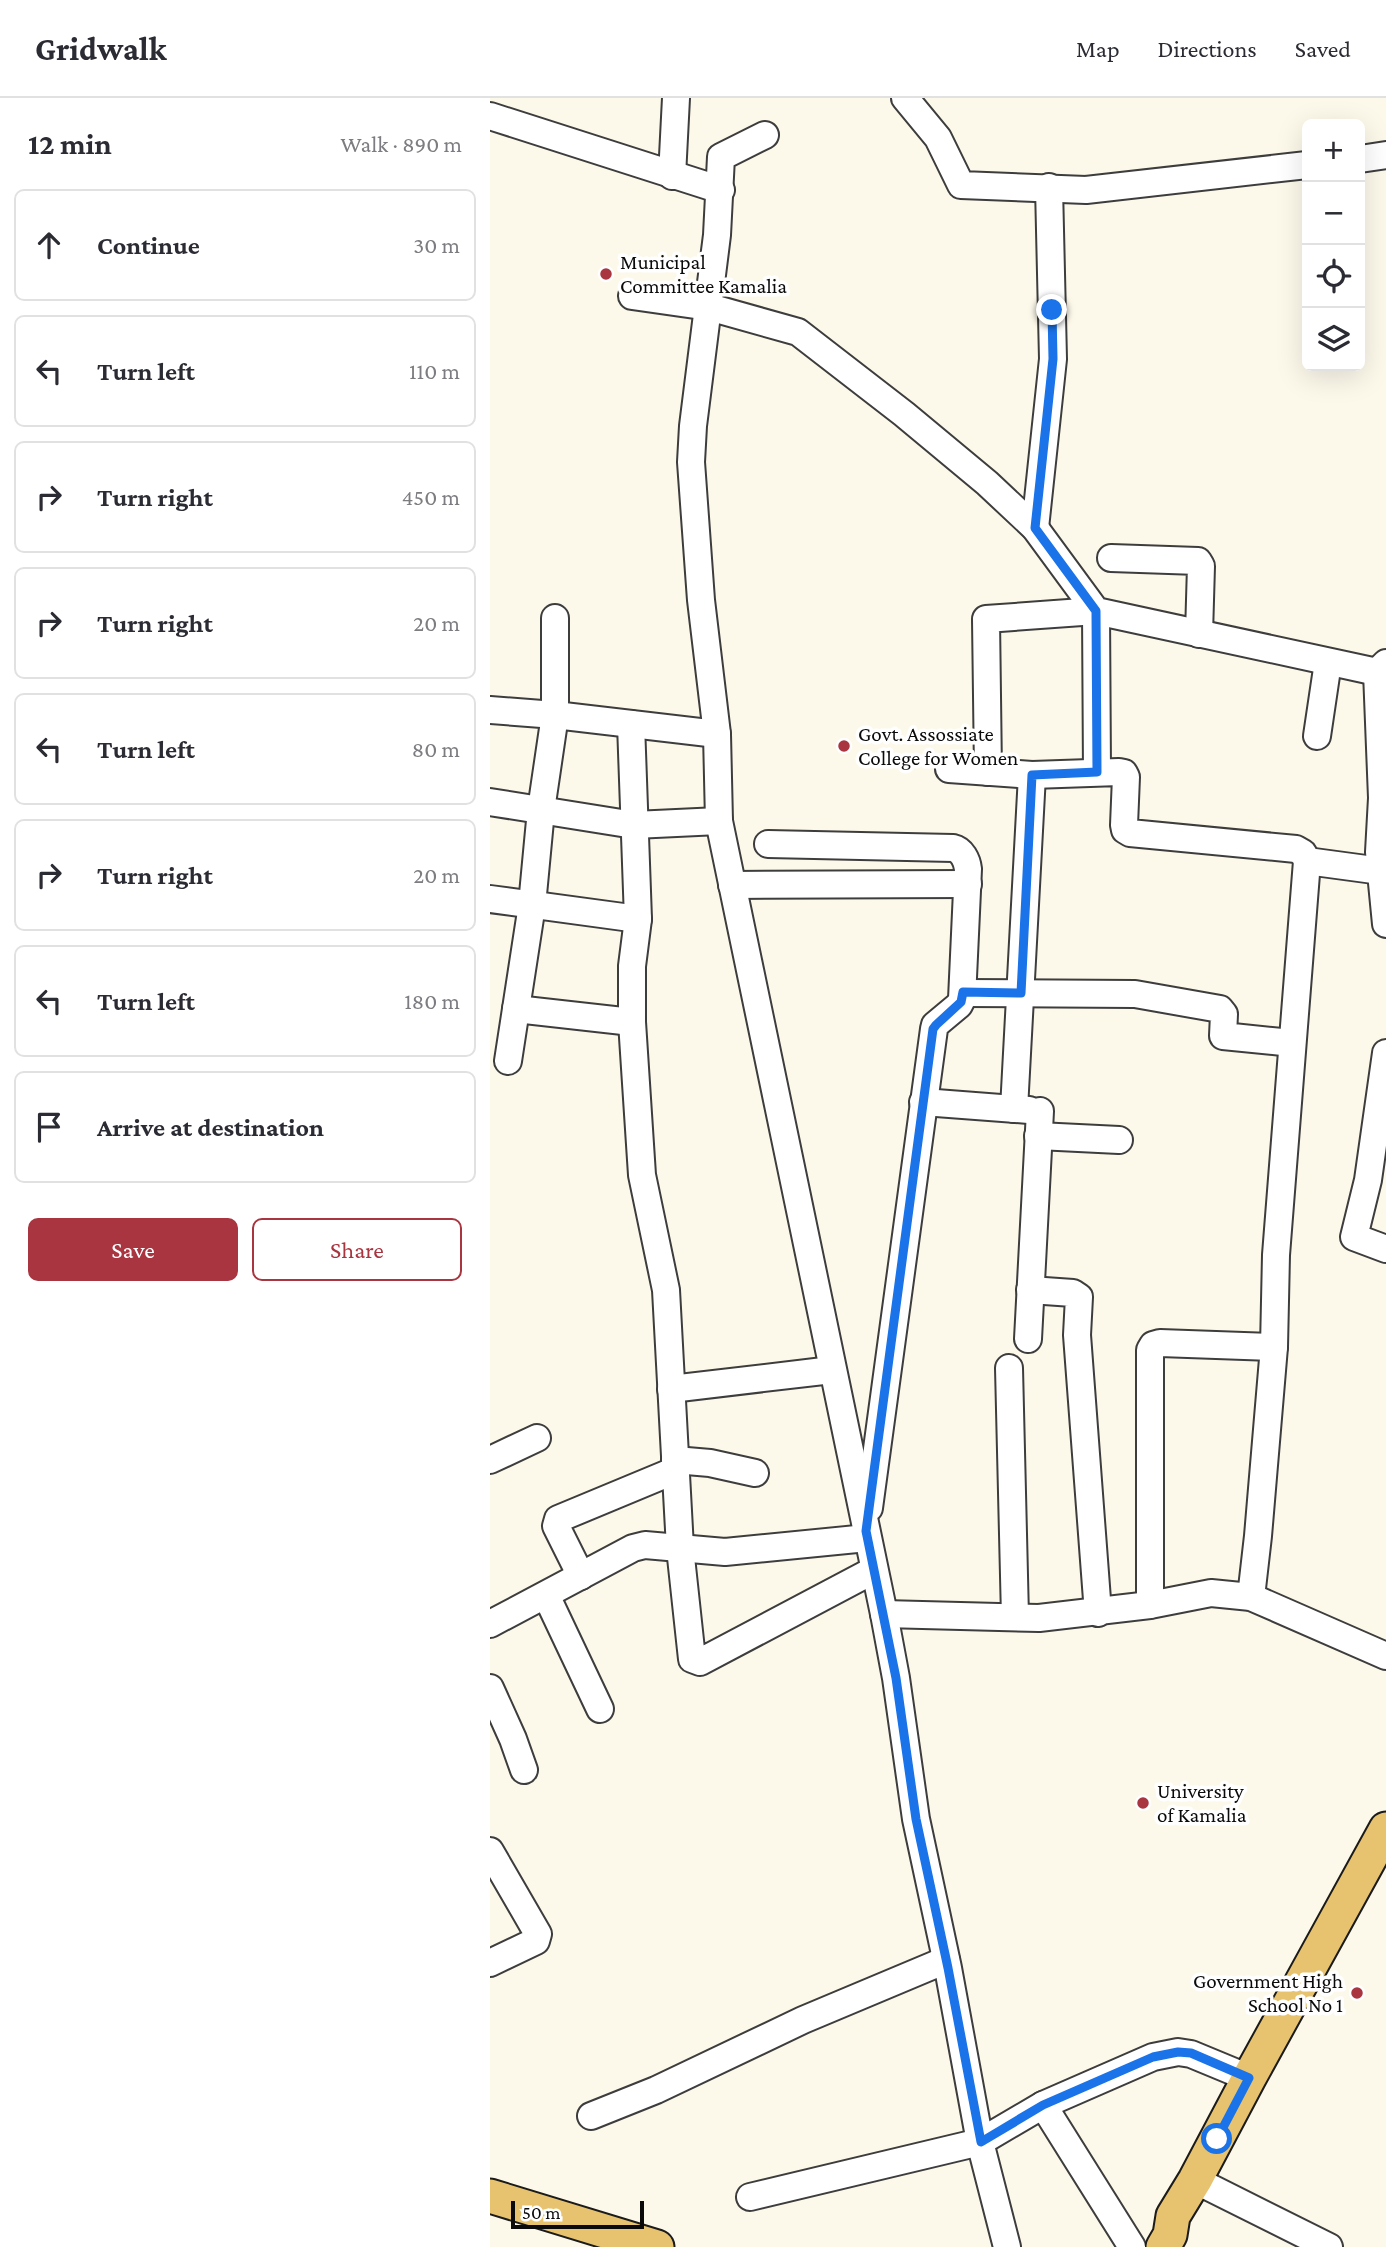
<!DOCTYPE html>
<meta charset="utf-8">
<style>
:root{--surface:#fff;--page:#f2f2f3;--text:#2b2b33;--muted:#7c7c81;--line:#e1e1e2;--accent:#a83540}
body{margin:0;font-family:"Crimson Pro",serif;background:var(--page);color:var(--text)}
.controls{position:absolute;right:21px;top:21px;display:grid;overflow:hidden;border-radius:10px;box-shadow:0 7px 28px #0002}
.controls button{width:63px;height:63px;display:grid;place-items:center;padding:0;border:0;border-bottom:2px solid var(--line);background:var(--surface);color:var(--text);font:35px sans-serif}
.scale{position:absolute;left:21px;bottom:18px;width:133px;box-sizing:border-box;padding-left:7px;border:4px solid #0a0a0a;border-top:0;font-size:19px;line-height:24px;white-space:nowrap;color:#0a0a0a;-webkit-text-stroke:5px #fff;paint-order:stroke}
.stop{position:absolute;width:21px;height:21px;margin:-16px;border:5px solid #1a73e8;border-radius:50%;background:#fff}
.stop.end{background:#1a73e8;border-color:#fff;box-shadow:0 2px 7px #0008}
.list{margin:0;padding:0;list-style:none}
h2{display:flex;justify-content:space-between;align-items:center;height:91px;margin:0;padding:0 28px;font-size:30px}
h2 small{font-size:23px;font-weight:400;color:var(--muted)}
.list li{display:grid;grid-template-columns:46px 1fr auto;gap:21px;align-items:center;box-sizing:border-box;height:112px;margin:0 14px 14px;padding:0 14px;border:2px solid var(--line);border-radius:10px}
.list b{display:block;font-size:26px;white-space:nowrap}
.list em{font-size:23px;font-style:normal;color:var(--muted)}
.actions{display:flex;gap:14px;padding:21px 28px}
.actions a{flex:1;padding:16px 0;border:2px solid var(--accent);border-radius:10px;text-align:center;font-size:24px;color:var(--accent)}
.actions .main{background:var(--accent);color:#fff}
.icon{flex:none;width:38px;height:38px;fill:none;stroke:currentColor;stroke-width:2;stroke-linecap:round;stroke-linejoin:round}
.map{position:relative;flex:none;width:896px;height:2149px;overflow:hidden}
header{display:flex;align-items:center;gap:42px;box-sizing:border-box;height:98px;padding:0 35px;background:var(--surface);border-bottom:2px solid var(--line)}
header strong{font-size:33px}
nav{display:flex;gap:38px;margin-inline-start:auto;font-size:24px}
main{display:flex}
aside{flex:1;background:var(--surface)}
.map>svg:first-child{display:block}
</style>
<header>
<strong>Gridwalk</strong>
<nav><a>Map</a><a>Directions</a><a>Saved</a></nav>
</header>
<main>
<aside>
<h2>12 min<small>Walk · 890 m</small></h2>
<ul class="list">
<li><svg class="icon" aria-label="ahead" viewBox="0 0 24 24"><path d="M12 20V5M6 11l6-6 6 6"/></svg><div><b>Continue</b></div><em>30 m</em></li>
<li><svg class="icon" aria-label="left" viewBox="0 0 24 24"><path d="M17 20v-9H6M10 6l-5 5 5 5"/></svg><div><b>Turn left</b></div><em>110 m</em></li>
<li><svg class="icon" aria-label="right" viewBox="0 0 24 24"><path d="M7 20v-9h11M14 6l5 5-5 5"/></svg><div><b>Turn right</b></div><em>450 m</em></li>
<li><svg class="icon" aria-label="right" viewBox="0 0 24 24"><path d="M7 20v-9h11M14 6l5 5-5 5"/></svg><div><b>Turn right</b></div><em>20 m</em></li>
<li><svg class="icon" aria-label="left" viewBox="0 0 24 24"><path d="M17 20v-9H6M10 6l-5 5 5 5"/></svg><div><b>Turn left</b></div><em>80 m</em></li>
<li><svg class="icon" aria-label="right" viewBox="0 0 24 24"><path d="M7 20v-9h11M14 6l5 5-5 5"/></svg><div><b>Turn right</b></div><em>20 m</em></li>
<li><svg class="icon" aria-label="left" viewBox="0 0 24 24"><path d="M17 20v-9H6M10 6l-5 5 5 5"/></svg><div><b>Turn left</b></div><em>180 m</em></li>
<li><svg class="icon" aria-label="arrive" viewBox="0 0 24 24"><path d="M6 21V4h12l-3 4 3 4H6"/></svg><div><b>Arrive at destination</b></div></li>
</ul>
<div class="actions"><a class="main">Save</a><a>Share</a></div>
</aside>
<div class="map">
<svg width="896" height="2149" viewBox="0 0 896 2149">
<rect width="100%" height="100%" fill="#fcf8ea"/>
<g fill="none" stroke-linecap="round" stroke-linejoin="round">
<g stroke="#3d3d3d" stroke-width="30">
<g id="minor">
<polyline points="415,0 448,40 471,87 596,92 817,67"/>
<polyline points="0,18 231,92"/>
<polyline points="275,37 231,59 227,137 203,328 201,364 211,502 227,636 229,723 394,1516 406,1580 426,1721 458,1870 490,2044 517,2149"/>
<polyline points="870,61 896,57"/>
<polyline points="182,78 186,0"/>
<polyline points="142,198 219,209 308,234 414,316 497,385 545,430 606,513 887,574"/>
<polyline points="545,430 563,261 559,89"/>
<polyline points="621,460 708,463 711,468 709,536"/>
<polyline points="896,565 887,574 892,700 889,754 896,826"/>
<polyline points="0,612 65,617 227,636"/>
<polyline points="141,626 148,821 142,868 142,924 152,1077 176,1192 190,1450 202,1561 210,1564 384,1472"/>
<polyline points="827,638 838,564"/>
<polyline points="459,671 542,677 629,674 634,675 636,679 634,727 635,732 640,735 806,751 813,755 817,763 786,1157 784,1249 768,1438 761,1499"/>
<polyline points="498,674 496,521 606,513 607,674"/>
<polyline points="0,704 144,727 229,723"/>
<path d="M278 746 463 750C472 752 477 762 478 771L472 901 469 907 445 927 444 931 379 1410"/>
<polyline points="817,763 891,773"/>
<polyline points="242,787 478,786"/>
<polyline points="0,801 148,821"/>
<polyline points="473,895 645,896 730,911 734,916 733,938 802,945"/>
<polyline points="26,911 142,924"/>
<polyline points="896,955 878,1082 864,1139 896,1151"/>
<polyline points="18,963 42,807 51,712 65,617 65,520"/>
<polyline points="433,1004 539,1012"/>
<polyline points="524,1011 542,677"/>
<polyline points="548,1038 629,1042"/>
<polyline points="540,1192 583,1195 589,1199 587,1237 608,1515"/>
<polyline points="538,1241 550,1013"/>
<polyline points="519,1270 525,1519"/>
<polyline points="181,1291 342,1272"/>
<polyline points="0,1362 47,1340"/>
<polyline points="185,1362 220,1365 265,1375"/>
<polyline points="91,1478 66,1428 68,1421 186,1372"/>
<polyline points="56,1497 110,1611"/>
<polyline points="660,1507 660,1252 663,1247 670,1245 784,1249"/>
<polyline points="394,1516 549,1520 660,1507 721,1495 761,1499 896,1558"/>
<polyline points="0,1526 143,1450 155,1447 235,1454 377,1440"/>
<polyline points="0,1590 23,1641 34,1672"/>
<polyline points="0,1753 48,1836 46,1843 0,1865"/>
<polyline points="553,2007 642,2149"/>
<polyline points="101,2018 166,1992 313,1922 456,1862"/>
<polyline points="705,2082 839,2149"/>
<polyline points="260,2099 490,2044 553,2007 663,1959 688,1954 701,1956 759,1980"/>
</g>
</g>
<g stroke="#1b1b1b" stroke-width="37">
<g id="major">
<polyline points="0,2098 167,2149"/>
<polyline points="673,2149 680,2137 683,2118 705,2082 759,1980 896,1731"/>
</g>
</g>
<use href="#minor" stroke="#fff" stroke-width="26"/>
<use href="#major" stroke="#e7c36f" stroke-width="33"/>
</g>
<g fill="none" stroke-linecap="round" stroke-linejoin="round">
<polyline stroke="#1a73e8" stroke-width="9" points="562,212 563,261 545,430 606,513 607,674 542,677 531,895 473,894 471,904 446,927 443,931 376,1433 406,1580 426,1721 458,1870 491,2044 553,2007 663,1959 688,1954 701,1955 759,1980 727,2041"/>
</g>
<g fill="#a83540" stroke="#fff" stroke-width="2.5">
<circle cx="116" cy="176" r="7"/>
<circle cx="354" cy="648" r="7"/>
<circle cx="653" cy="1705" r="7"/>
<circle cx="867" cy="1895" r="7"/>
</g>
<g text-anchor="middle" stroke-width="7" stroke-linejoin="round" paint-order="stroke">
<g font-size="21" fill="#0a0a0a" stroke="#fff" text-anchor="start">
<text x="130" y="171">Municipal<tspan x="130" dy="24">Committee Kamalia</tspan></text>
<text x="368" y="643">Govt. Assossiate<tspan x="368" dy="24">College for Women</tspan></text>
<text x="667" y="1700">University<tspan x="667" dy="24">of Kamalia</tspan></text>
<text x="853" y="1890" text-anchor="end">Government High<tspan x="853" dy="24">School No 1</tspan></text>
</g>
</g>
</svg>
<div class="controls">
<button>+</button>
<button>−</button>
<button><svg class="icon" aria-label="locate" viewBox="0 0 24 24"><circle cx="12" cy="12" r="6"/><path d="M12 2v4M12 18v4M2 12h4M18 12h4"/></svg></button>
<button><svg class="icon" aria-label="layers" viewBox="0 0 24 24"><path d="M12 4l9 5-9 5-9-5zM3 14l9 5 9-5"/></svg></button>
</div>
<div class="scale">50 m</div>
<div class="stop" style="left:727px;top:2041px"></div>
<div class="stop end" style="left:562px;top:212px"></div>
</div>
</main>
